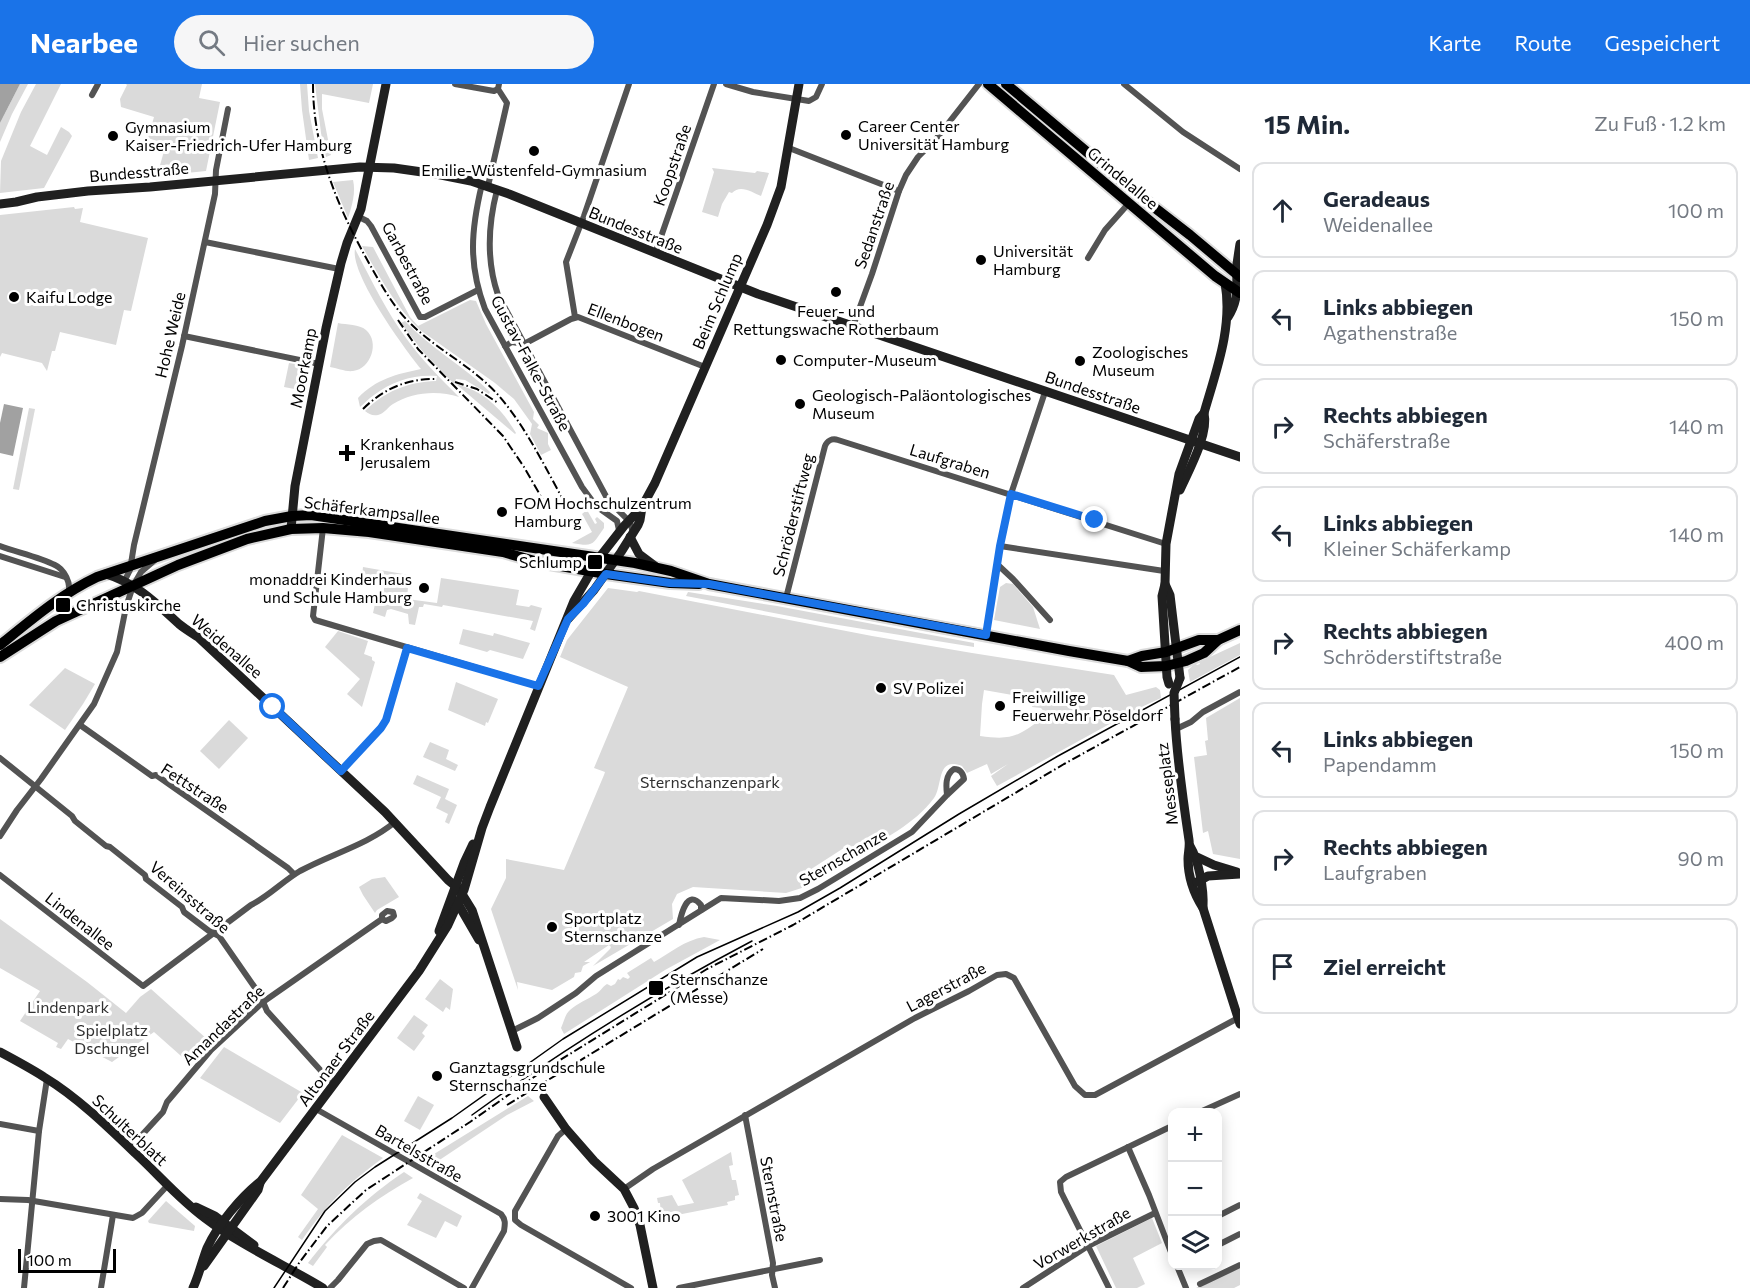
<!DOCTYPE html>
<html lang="de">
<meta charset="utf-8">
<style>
:root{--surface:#fff;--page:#f6f6f7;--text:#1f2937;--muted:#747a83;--line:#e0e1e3;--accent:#1a73e8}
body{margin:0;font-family:Commissioner,sans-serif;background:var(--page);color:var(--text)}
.controls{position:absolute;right:18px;bottom:18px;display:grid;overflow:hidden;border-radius:12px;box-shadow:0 3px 15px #0003}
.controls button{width:54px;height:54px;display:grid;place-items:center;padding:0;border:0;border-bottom:2px solid var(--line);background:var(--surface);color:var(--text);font:30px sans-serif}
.scale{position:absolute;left:18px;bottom:15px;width:98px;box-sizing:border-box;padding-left:6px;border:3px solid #000;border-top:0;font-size:16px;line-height:21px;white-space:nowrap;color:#000;-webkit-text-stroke:4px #fff;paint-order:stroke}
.stop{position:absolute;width:18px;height:18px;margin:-14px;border:4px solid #1a73e8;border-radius:50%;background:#fff}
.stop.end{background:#1a73e8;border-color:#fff;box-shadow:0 2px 6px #0008}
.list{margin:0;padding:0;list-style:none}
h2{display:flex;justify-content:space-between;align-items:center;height:78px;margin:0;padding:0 24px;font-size:26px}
h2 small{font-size:20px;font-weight:400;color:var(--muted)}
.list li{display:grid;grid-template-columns:39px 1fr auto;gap:18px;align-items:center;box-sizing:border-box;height:96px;margin:0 12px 12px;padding:0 12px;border:2px solid var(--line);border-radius:12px}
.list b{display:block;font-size:22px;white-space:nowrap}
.list p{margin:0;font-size:20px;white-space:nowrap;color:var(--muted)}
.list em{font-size:20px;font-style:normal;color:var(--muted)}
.icon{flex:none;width:33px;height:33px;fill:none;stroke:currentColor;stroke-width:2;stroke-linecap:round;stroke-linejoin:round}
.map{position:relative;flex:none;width:1240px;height:1204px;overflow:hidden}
header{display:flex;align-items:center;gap:36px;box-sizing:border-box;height:84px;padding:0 30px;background:var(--accent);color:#fff}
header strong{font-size:28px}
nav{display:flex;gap:33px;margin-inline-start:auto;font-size:21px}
.search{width:420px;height:54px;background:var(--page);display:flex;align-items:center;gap:15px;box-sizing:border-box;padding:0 21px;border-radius:33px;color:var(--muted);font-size:22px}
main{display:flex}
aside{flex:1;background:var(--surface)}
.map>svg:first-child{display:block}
</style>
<header>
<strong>Nearbee</strong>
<div class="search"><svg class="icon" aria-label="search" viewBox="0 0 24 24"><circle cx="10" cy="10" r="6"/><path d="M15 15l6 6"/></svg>Hier suchen</div>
<nav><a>Karte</a><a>Route</a><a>Gespeichert</a></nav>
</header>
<main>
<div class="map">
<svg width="1240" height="1204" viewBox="0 0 1240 1204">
<rect width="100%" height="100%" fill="#fff"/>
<g fill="#dadada" fill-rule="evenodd">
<polygon points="20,0 28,0 12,30 0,58 0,39"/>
<polygon points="36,0 61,0 30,62 47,71 61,43 69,48 72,52 44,104 0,109 1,77 21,28"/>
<polygon points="126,0 202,0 199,14 220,18 206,87 157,92 166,60 148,54 154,33 121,23 120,15 127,1"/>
<polygon points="300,0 307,0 309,27 318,74 309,76 302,26"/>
<polygon points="315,0 373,0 369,19 322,10 322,25 331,71 326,73 321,49"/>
<path d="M712 84 755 89 757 87 769 89 761 112C752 108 740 100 732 109L729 108 722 120 718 133 702 128 714 88Z"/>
<path d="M353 96C356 108 352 122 348 134L333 98Z"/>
<polygon points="74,123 75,125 83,124 80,138 148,154 131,227 124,226 116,261 60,248 55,267 52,267 47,287 42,279 2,269 0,273 0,131"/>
<path d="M362 162 373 163 410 233 418 242 470 216 476 217 486 240 534 328 533 335 539 341 537 344 548 349V360L551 366 541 371 530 350 532 340 514 315 495 299 420 246C395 222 379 192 362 162Z"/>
<path d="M355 165C371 195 386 227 406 254 421 275 440 294 459 313 438 306 412 308 393 320 388 323 384 330 378 331 372 332 369 330 365 327 385 307 408 298 436 297L437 292C415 290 392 297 374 311 369 314 364 320 360 323L358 314C376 295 397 290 421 285 404 264 350 190 355 165Z"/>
<path d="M405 237C430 264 464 282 490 308L489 310 465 296 456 295 454 300 423 268 401 239Z"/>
<path d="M338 239C347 241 359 240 366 246 380 258 371 285 353 287 346 288 337 284 330 283Z"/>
<polygon points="289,279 307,282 309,287 305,307 284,303"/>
<path d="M456 300C484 307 502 325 516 349L515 350Z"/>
<polygon points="29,324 35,325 19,406 13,405"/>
<path d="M587 426 595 440 597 439 595 435 597 433 604 439V444C592 461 594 463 572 459L592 448 582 430Z"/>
<polygon points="363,483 409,491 407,515 437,519 441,494 519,506 516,521 529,523 531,521 542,524 535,547 530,545 533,537 443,521 442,523 424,520 423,523 419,523 415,541 409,540 408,530 391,525 387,526 385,533 373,529 377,511 383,512 385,496 362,492"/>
<polygon points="1006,499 1013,500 1033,523 1040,545 994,536 1000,503"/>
<path d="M608 504 637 508 639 507 872 552 972 569 1114 591 1126 611 1156 603 1160 606 1161 614 1135 626 997 702 991 692 1008 680 991 690 987 680 967 689 962 682C936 672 943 702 934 714 915 740 883 755 856 772L850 761 847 762 805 789 811 799 808 802 786 809 693 803 677 810 672 820 673 835 593 882 610 865 611 863 609 861 584 878H590L599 873 583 882 581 888 575 889 574 893 552 906 517 898 518 906 491 825 506 794V775L564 786 604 691 605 688 594 684 628 603 560 573 567 556ZM984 606 1034 615 1032 623 1041 624 1047 631C1019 651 1015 657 980 652L982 620Z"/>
<polygon points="688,508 777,522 974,559 974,563 826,539 686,512"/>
<polygon points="463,545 493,552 494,549 530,559 523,575 490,566 487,568 459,560"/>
<polygon points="338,547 368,557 364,570 372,573 372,576 375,578 362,623 347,610 360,595 325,563"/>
<polygon points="1240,559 1240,571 1190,598 1188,586 1195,579 1197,581 1200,580 1199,578"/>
<polygon points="65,584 95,600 83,620 65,646 29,621"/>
<polygon points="456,598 498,615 488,639 486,638 485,642 448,626"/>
<polygon points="1240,614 1240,775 1213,770 1208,747 1203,749 1194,673 1207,671 1205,657 1208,656 1206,634"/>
<polygon points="229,636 248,654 219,685 200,667"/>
<polygon points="430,658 449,666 446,675 458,681 455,687 423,673"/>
<polygon points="417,691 449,705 445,715 457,721 449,740 445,738 448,730 436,724 441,713 413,700"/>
<polygon points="385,793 399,813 377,826 375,829 363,811 359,803 372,795"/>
<polygon points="0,835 87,898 126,929 140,913 151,905 208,956 189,979 154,948 112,978 68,955 61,965 56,963 58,959 20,937 40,907 0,884"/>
<path d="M704 853 720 856 665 886 564 950 561 944C564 938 565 930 570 926 578 919 588 915 596 910 600 908 602 903 607 900L611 902 615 900 618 895 620 896 623 893 628 895 630 893 627 889 651 874 654 878C670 869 685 856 704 853Z"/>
<polygon points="440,895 453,905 450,926 446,923 443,928 425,915"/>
<polygon points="414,931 428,941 422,949 425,952 414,967 397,954"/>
<polygon points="224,963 303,1009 280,1039 200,994"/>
<polygon points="418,1012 434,1021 420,1046 404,1037"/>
<polygon points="528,1012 534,1017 507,1031 435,1079 426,1075"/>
<path d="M342 1051 383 1074C347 1100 327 1120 302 1156L298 1153 318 1125 301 1111Z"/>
<polygon points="731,1068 733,1081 729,1082 732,1096 736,1096 739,1111 735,1112 735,1116 727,1118 728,1121 677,1131 676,1127 661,1130 660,1119 658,1119 657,1114 672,1111 678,1122 694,1119 682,1096"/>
<path d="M404 1088 413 1094C380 1112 351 1133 325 1161L327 1163 313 1182 308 1179C338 1141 364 1115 404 1088Z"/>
<polygon points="420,1109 462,1132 457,1143 445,1137 436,1154 407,1141 422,1117 417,1114"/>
<polygon points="166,1117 195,1142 194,1147 149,1139 148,1137"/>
<polygon points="1152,1134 1162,1159 1133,1174 1145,1200 1137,1204 1116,1204 1096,1162"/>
<polygon points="1240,1184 1240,1201 1234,1204 1196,1204"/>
</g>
<g fill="#a1a1a1">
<polygon points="0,0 20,0 0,39"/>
<polygon points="4,320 23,324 13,372 0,369 0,339"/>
</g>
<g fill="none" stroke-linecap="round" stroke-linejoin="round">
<g stroke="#dbdbdb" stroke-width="14">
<g id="primary">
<polyline points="988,0 1215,192 1240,209"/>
<polyline points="1006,0 1137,110 1190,151 1240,193"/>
<path d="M0 561C31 536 61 510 97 493L265 437 292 432 311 431 635 479 671 487 709 500 1069 567 1128 577 1141 583 1166 582 1186 577 1204 569 1218 556 1240 546"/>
<polyline points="0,573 56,537 178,481 247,455 291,445 323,444 369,448 503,468 538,478 606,490 670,499 699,500"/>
<polyline points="1128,577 1142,572 1166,568 1199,556 1218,556"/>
</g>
</g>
<g stroke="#535353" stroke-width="6">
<polyline points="455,0 494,7 498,5"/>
<polyline points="726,0 753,8 809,17 816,13 822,0"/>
<polyline points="1124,0 1183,48 1240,85"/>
<polyline points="92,11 98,0"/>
<polyline points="789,64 899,107"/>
<path d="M482 100C471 146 468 180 485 225L582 403 596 422 617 437 619 446"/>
<polyline points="488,102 507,19 498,5 499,0"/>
<path d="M497 106C488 141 486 176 498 211L608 416 630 438 633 449"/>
<polyline points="359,133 367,137 371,142 420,233 425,233 478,206"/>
<polyline points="205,158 339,185"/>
<polyline points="655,170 714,0"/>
<polyline points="1088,174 1105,146 1129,119"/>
<polyline points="575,233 566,178 584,132 629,0"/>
<polyline points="853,242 872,190 899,107 906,91 918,73 936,55 979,0"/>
<polyline points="184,252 319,280"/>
<polyline points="505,262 512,258 524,260 571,235 578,233 705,283"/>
<polyline points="323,444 313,532 315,536 538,602"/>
<path d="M0 462C16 468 40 473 55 481 64 485 72 500 68 509"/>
<polyline points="1000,462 1164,487"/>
<polyline points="0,472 65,493"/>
<polyline points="998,481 1013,495 1050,536"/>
<polyline points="124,498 130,486 134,461 182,262 215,110 216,86 228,25"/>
<path d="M786 514 825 362C827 357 832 354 838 356L1166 460"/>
<polyline points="986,551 1000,462 1011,410 1045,308"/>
<polyline points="80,641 152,692 156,691 288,784 294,790"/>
<polyline points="1176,645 1191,638 1203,628 1240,608"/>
<polyline points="0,674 72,732 75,737 106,762 110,763 145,791 146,795 182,823 184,828 209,847 219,852 260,911 267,927 323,989 335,1000"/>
<polyline points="341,687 381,644 386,636 407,564"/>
<polyline points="0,752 17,726 41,695 94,620 117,568 126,523 133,502 141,488 155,476"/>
<path d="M0 791 143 902 251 821C269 812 283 797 300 787 331 770 367 761 395 738"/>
<path d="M679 841C681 831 687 804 701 821V826"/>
<path d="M512 947 538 934 576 909 596 892 721 814 779 817 800 814 818 805 912 748 947 711 964 695C963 689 960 685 954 685 945 691 946 702 947 711"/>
<path d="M316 1025 501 1130C506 1136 505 1140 504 1147L472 1204"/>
<polyline points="1200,1028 1240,1010"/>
<polyline points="745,1031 773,1179 772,1191 775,1204"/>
<polyline points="0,1040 39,1047"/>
<polyline points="566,1045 558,1052 515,1127 515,1136 521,1141 631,1204"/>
<polyline points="1128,1063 1149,1111 1172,1171"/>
<polyline points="130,1064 163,1028 167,1018 211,966 263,918 382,835 386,837 392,834 394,832 393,828 387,827 382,831 382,835"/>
<polyline points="624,1105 653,1085 915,934 969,907 997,891 1006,890 1014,894 1075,1002 1085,1011 1095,1011 1238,934"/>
<polyline points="0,1115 28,1116 133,1134 142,1129 167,1102"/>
<polyline points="1218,1132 1240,1121"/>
<polyline points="1218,1161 1240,1150"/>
<polyline points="1177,1182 1186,1204"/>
<polyline points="1200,1200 1240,1181"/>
<polyline points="24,1204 39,1047 47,995"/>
<polyline points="101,1204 113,1131"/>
<polyline points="330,1204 338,1196 367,1160 374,1157 381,1156 464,1204"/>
<polyline points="679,1204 820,1176"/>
<polyline points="1023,1204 1088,1162 1155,1129"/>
<polyline points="1109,1204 1061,1108 1060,1098 1066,1093 1172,1042"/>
</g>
<g stroke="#202020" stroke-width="9">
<polyline points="0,120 16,118 37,113 88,107 150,103 360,83 394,84 436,90 471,97 509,110 758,210 1240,373"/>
<path d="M1228 233C1240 214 1236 201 1237 180 1238 173 1239 166 1240 160"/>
<path d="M1180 406C1189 386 1209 350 1204 329"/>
<polyline points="291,445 295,402 326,244 341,179 347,159 361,125 386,0"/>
<polyline points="630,453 639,470 655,482"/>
<path d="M106 490C136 499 156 519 179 540 185 545 192 549 198 553L385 728 448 796 459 805 472 826 517 963"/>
<polyline points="1165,500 1170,511 1180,594"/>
<polyline points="568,535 594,506 621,468 638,441 640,436 642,423"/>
<path d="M1169 600 1167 593 1162 512 1165 500 1166 460 1179 390 1199 335 1204 329C1216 287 1233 243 1225 199"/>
<path d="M1175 635C1177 675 1183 716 1189 756 1190 763 1188 769 1188 775 1188 792 1194 810 1203 824L1240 940"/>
<path d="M1190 762C1199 777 1204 805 1203 824"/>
<polyline points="1197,773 1214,781 1237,788"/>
<polyline points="1197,798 1208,792 1240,790"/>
<polyline points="457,818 479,856"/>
<polyline points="439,847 464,779 473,760"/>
<path d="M0 968C15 976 30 984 44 993 77 1013 107 1042 135 1069 159 1091 179 1115 205 1134 242 1162 283 1180 323 1204"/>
<polyline points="544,1013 566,1045 594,1077 624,1105 634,1124 640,1141 653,1204"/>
<polyline points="196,1123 215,1132 254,1161"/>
<polyline points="204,1182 258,1106 260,1099"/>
<path d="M193 1204C199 1191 202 1177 207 1164 218 1140 241 1113 261 1097L419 887 448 841 464 806 482 744 490 723 574 517 599 474 624 442 642 423 655 399 767 141 781 103 799 0"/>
</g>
<use href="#primary" stroke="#000" stroke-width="10"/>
<g stroke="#000" stroke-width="1.5">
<path d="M472 1031C561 967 655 908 752 857"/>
<polyline points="274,1204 325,1127 355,1098 375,1083 452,1034 563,955 697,873 798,828 840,804 959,730 1058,672 1240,573"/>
</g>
<g stroke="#000" stroke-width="2" stroke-dasharray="9 3 1.5 3" stroke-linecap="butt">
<path d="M313 0C313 66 338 124 370 181 381 200 392 221 408 237 436 266 473 282 499 312 526 343 546 385 566 421"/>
<polyline points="398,236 418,265 503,352 524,383 551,430"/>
<polyline points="455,298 477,305 498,319"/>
<path d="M363 325C383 305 408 294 437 295"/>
<polyline points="507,1021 763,865"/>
<polyline points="283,1204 299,1179 327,1142 366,1106 470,1038 544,986 707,885 793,841 1064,680 1240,583"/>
</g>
<polyline stroke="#202020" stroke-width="9" points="1175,635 1174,609 1180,594"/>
</g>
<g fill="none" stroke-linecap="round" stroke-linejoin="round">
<polyline stroke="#1a73e8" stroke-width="8" points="273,623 341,687 381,644 386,636 407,564 538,602 568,535 583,520 606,490 670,499 709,500 986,551 1000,462 1011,410 1095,436"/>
</g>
<g fill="#000" stroke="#fff" stroke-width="2">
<circle cx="846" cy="51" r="6"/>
<circle cx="113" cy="52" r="6"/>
<circle cx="534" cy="67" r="6"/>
<circle cx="981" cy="176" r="6"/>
<circle cx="836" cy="208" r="6"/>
<circle cx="14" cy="213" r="6"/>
<circle cx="781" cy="276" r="6"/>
<circle cx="1080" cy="277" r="6"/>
<circle cx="800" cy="320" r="6"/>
<path d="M344 360h6v6h6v6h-6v6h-6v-6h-6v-6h6z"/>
<circle cx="502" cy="428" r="6"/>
<rect x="587" y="470" width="16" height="16" rx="3"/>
<circle cx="424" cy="504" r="6"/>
<rect x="55" y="513" width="16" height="16" rx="3"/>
<circle cx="881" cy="604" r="6"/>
<circle cx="1000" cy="622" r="6"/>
<circle cx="552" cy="843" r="6"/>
<rect x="648" y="896" width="16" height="16" rx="3"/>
<circle cx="437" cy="992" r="6"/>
<circle cx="595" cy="1132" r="6"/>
</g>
<g text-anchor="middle" stroke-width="6" stroke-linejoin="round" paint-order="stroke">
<g font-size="16" fill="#000" stroke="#fff" text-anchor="start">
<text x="858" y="48">Career Center<tspan x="858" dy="18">Universität Hamburg</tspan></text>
<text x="125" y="49">Gymnasium<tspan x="125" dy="18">Kaiser-Friedrich-Ufer Hamburg</tspan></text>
<text x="534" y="92" text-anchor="middle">Emilie-Wüstenfeld-Gymnasium</text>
<text x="993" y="173">Universität<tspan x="993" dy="18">Hamburg</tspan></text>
<text x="26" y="219">Kaifu Lodge</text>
<text x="836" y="233" text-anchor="middle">Feuer- und<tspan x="836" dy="18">Rettungswache Rotherbaum</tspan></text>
<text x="1092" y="274">Zoologisches<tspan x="1092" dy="18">Museum</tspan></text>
<text x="793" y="282">Computer-Museum</text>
<text x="812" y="317">Geologisch-Paläontologisches<tspan x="812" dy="18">Museum</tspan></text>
<text x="360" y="366">Krankenhaus<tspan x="360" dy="18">Jerusalem</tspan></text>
<text x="514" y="425">FOM Hochschulzentrum<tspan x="514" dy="18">Hamburg</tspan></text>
<text x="582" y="484" text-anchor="end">Schlump</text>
<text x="412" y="501" text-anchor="end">monaddrei Kinderhaus<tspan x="412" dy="18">und Schule Hamburg</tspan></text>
<text x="76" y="527">Christuskirche</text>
<text x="893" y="610">SV Polizei</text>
<text x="1012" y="619">Freiwillige<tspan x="1012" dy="18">Feuerwehr Pöseldorf</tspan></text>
<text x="564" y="840">Sportplatz<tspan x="564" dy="18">Sternschanze</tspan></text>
<text x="670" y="901">Sternschanze<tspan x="670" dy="18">(Messe)</tspan></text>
<text x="449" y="989">Ganztagsgrundschule<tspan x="449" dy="18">Sternschanze</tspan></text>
<text x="607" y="1138">3001 Kino</text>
</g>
<g font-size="16" fill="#000" stroke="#fff">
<text transform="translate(672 81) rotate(-71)" y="6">Koopstraße</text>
<text transform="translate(139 88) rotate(-5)" y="6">Bundesstraße</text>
<text transform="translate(1123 94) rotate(40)" y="6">Grindelallee</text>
<text transform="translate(874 141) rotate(-71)" y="6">Sedanstraße</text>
<text transform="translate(636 146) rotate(22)" y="6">Bundesstraße</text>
<text transform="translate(408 179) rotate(62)" y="6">Garbestraße</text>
<text transform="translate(717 217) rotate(-67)" y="6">Beim Schlump</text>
<text transform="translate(626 238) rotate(21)" y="6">Ellenbogen</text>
<text transform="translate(170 251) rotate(-77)" y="6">Hohe Weide</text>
<text transform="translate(531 279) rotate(62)" y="6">Gustav-Falke-Straße</text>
<text transform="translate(303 284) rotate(-79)" y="6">Moorkamp</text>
<text transform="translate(1093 308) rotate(19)" y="6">Bundesstraße</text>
<text transform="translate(950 377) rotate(17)" y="6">Laufgraben</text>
<text transform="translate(372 426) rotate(7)" y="6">Schäferkampsallee</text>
<text transform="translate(793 431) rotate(-76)" y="6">Schröderstiftweg</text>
<text transform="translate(227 562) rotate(41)" y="6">Weidenallee</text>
<text transform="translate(1167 700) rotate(-97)" y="6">Messeplatz</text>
<text transform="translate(195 704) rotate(33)" y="6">Fettstraße</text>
<text transform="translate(843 773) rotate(-30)" y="6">Sternschanze</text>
<text transform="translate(190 813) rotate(41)" y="6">Vereinsstraße</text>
<text transform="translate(80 837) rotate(38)" y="6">Lindenallee</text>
<text transform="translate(946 903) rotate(-28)" y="6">Lagerstraße</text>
<text transform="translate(223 941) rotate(-44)" y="6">Amandastraße</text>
<text transform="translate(336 974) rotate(-53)" y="6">Altonaer Straße</text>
<text transform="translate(130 1046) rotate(43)" y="6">Schulterblatt</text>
<text transform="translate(419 1069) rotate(30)" y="6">Bartelsstraße</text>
<text transform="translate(774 1115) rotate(79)" y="6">Sternstraße</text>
<text transform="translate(1082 1154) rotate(-30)" y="6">Vorwerkstraße</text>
</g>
<g font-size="16" fill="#313131" stroke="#fff">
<text x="710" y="704">Sternschanzenpark</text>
<text x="68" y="929">Lindenpark</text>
<text x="112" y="952">Spielplatz<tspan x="112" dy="18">Dschungel</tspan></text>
</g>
</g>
</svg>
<div class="controls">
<button>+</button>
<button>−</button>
<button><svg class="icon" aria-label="layers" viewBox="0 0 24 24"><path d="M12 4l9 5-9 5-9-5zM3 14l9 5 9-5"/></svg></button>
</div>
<div class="scale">100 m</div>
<div class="stop" style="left:273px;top:623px"></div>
<div class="stop end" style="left:1095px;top:436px"></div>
</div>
<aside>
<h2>15 Min.<small>Zu Fuß · 1.2 km</small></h2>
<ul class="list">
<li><svg class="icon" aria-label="ahead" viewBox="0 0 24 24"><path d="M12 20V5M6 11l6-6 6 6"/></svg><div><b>Geradeaus</b><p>Weidenallee</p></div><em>100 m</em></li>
<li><svg class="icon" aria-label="left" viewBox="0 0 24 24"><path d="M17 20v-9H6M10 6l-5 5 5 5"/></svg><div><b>Links abbiegen</b><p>Agathenstraße</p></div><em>150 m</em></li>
<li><svg class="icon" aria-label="right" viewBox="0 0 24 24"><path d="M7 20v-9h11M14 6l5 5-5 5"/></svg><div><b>Rechts abbiegen</b><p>Schäferstraße</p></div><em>140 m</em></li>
<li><svg class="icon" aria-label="left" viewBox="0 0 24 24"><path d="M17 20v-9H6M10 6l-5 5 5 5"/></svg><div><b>Links abbiegen</b><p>Kleiner Schäferkamp</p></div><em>140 m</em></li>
<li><svg class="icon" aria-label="right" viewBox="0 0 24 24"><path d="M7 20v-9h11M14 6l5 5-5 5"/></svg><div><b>Rechts abbiegen</b><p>Schröderstiftstraße</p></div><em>400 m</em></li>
<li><svg class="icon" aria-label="left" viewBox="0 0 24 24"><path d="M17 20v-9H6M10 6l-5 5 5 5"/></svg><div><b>Links abbiegen</b><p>Papendamm</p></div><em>150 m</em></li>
<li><svg class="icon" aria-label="right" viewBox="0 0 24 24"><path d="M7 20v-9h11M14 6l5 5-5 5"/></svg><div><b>Rechts abbiegen</b><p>Laufgraben</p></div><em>90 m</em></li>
<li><svg class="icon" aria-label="arrive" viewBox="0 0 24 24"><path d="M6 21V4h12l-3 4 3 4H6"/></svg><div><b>Ziel erreicht</b></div></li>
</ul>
</aside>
</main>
